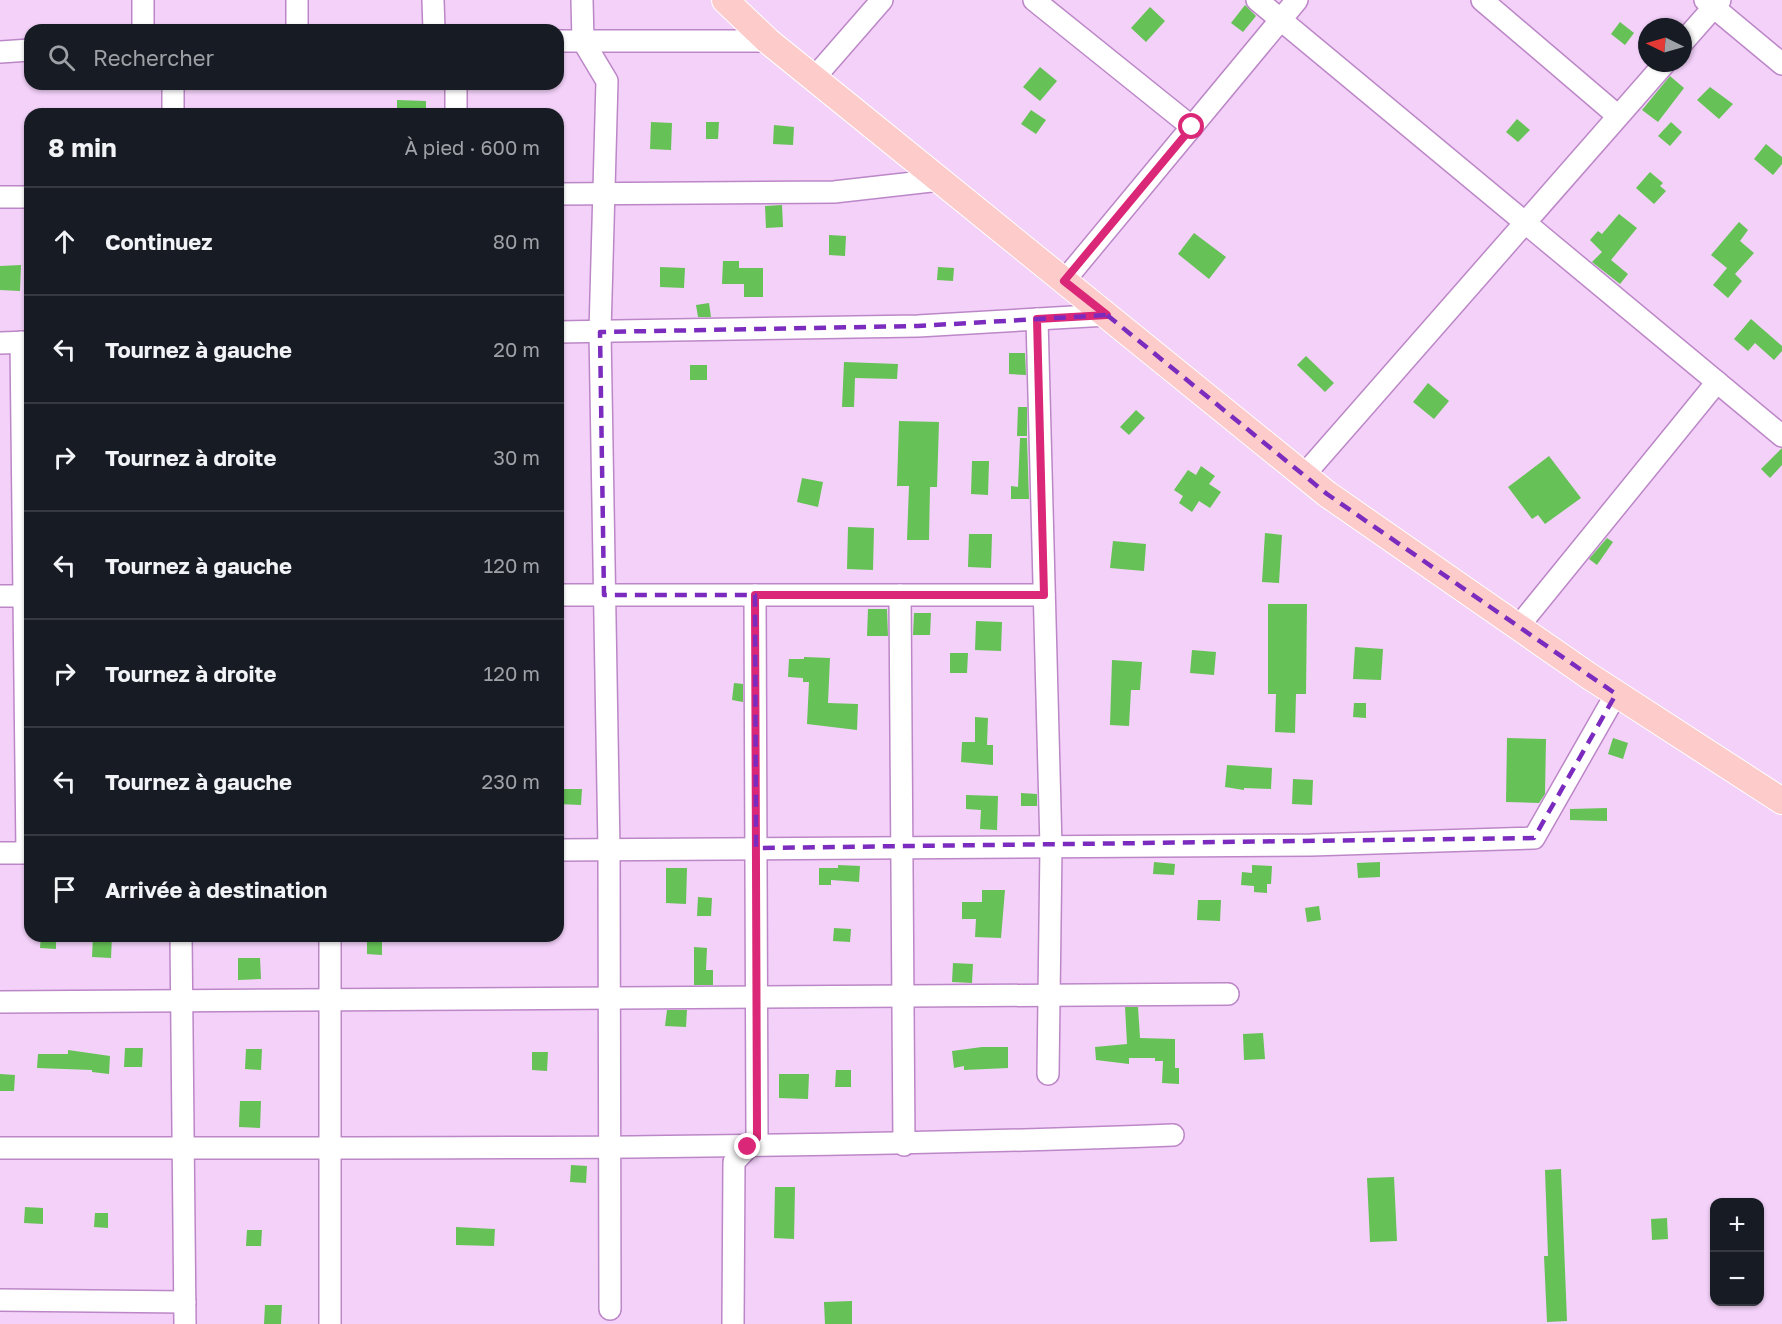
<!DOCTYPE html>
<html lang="fr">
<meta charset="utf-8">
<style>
:root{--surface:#171b24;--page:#242831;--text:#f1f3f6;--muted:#9ea1a6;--line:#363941}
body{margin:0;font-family:"Golos Text",sans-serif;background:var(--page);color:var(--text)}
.controls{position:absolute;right:18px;bottom:18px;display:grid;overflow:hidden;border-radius:12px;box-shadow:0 2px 4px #0004}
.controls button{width:54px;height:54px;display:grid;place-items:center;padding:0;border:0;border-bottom:2px solid var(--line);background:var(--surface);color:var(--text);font:30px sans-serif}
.compass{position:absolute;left:1638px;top:18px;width:54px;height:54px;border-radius:50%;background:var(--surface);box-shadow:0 2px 4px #0004;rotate:275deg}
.stop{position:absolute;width:18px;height:18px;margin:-14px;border:4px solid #db2777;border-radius:50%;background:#fff}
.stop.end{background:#db2777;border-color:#fff;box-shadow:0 2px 6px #0008}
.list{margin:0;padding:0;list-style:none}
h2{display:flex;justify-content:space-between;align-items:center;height:78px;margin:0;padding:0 24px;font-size:26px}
h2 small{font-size:20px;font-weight:400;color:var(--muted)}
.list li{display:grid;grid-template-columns:39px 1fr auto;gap:18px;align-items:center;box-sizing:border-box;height:108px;padding:0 24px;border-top:2px solid var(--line)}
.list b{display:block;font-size:22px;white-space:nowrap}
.list em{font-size:20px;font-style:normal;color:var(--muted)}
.icon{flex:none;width:33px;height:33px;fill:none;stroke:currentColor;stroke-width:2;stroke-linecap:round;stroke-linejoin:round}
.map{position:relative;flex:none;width:1782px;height:1324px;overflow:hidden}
.search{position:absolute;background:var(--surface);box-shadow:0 2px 4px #0004;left:24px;top:24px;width:540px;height:66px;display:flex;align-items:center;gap:15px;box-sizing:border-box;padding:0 21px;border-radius:18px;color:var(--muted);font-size:22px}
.panel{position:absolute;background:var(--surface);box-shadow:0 2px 4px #0004;left:24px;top:108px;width:540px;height:834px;border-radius:18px}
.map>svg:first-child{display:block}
</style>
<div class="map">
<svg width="1782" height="1324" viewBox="0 0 1782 1324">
<rect width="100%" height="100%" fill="#f3d1f9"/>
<g fill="#66c156">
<polygon points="1245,5 1256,16 1243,32 1231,23"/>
<polygon points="1150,7 1165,21 1146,42 1131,28"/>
<polygon points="1620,22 1634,33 1625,45 1611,34"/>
<polygon points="1040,67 1057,81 1040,101 1023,87"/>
<polygon points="1670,76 1684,88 1658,122 1642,110"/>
<polygon points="1710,87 1733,104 1719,119 1697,100"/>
<polygon points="397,100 426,101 426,114 397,114"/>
<polygon points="1031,110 1046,120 1036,134 1021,124"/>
<polygon points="1517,119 1530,130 1518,142 1506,132"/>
<polygon points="651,122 672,123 671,150 650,149"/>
<polygon points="706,122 719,122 718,139 706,139"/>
<polygon points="1671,122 1682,132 1670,146 1658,136"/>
<polygon points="774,125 794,127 793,145 773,144"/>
<polygon points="1766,144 1782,157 1782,164 1773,175 1754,159"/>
<polygon points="1650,172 1663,183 1660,186 1666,191 1654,204 1636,188"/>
<polygon points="782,205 783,227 766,228 765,206"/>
<polygon points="1619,214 1637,228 1611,260 1628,274 1620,284 1592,262 1602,252 1590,240 1598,231 1602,234"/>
<polygon points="1739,222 1748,230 1740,241 1754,253 1735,274 1742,281 1728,298 1713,285 1727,268 1711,255"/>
<polygon points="1194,233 1226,257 1209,279 1178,254"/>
<polygon points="829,235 846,236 845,256 829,255"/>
<polygon points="723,261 739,261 739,268 763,268 763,297 744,297 744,284 722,284"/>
<polygon points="21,265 20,291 0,290 0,266"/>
<polygon points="660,267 685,268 684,288 660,287"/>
<polygon points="938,267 954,268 953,281 937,280"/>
<polygon points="709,303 711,317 698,317 696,305"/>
<polygon points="1751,319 1782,346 1782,351 1774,360 1755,343 1748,351 1734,339"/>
<polygon points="1009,353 1025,353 1026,375 1009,374"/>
<polygon points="1306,356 1334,383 1325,392 1297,365"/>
<polygon points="844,362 898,364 897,379 855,378 854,407 842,407"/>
<rect x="690" y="365" width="17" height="15"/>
<polygon points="1428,383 1449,401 1434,419 1413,402"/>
<polygon points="1018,407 1027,407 1027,436 1017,436"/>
<polygon points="1136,410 1145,418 1129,435 1120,427"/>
<polygon points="899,421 939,422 937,487 930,487 929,540 907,540 909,486 897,486"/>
<polygon points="1020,438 1027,438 1029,499 1011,499 1011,486 1018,487"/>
<polygon points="1782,448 1782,465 1770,478 1761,469"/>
<polygon points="1549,456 1581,498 1545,524 1538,515 1532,519 1508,487"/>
<polygon points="972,461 989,461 988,495 971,494"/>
<polygon points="1201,466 1215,476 1209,484 1221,492 1210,508 1199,501 1192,512 1179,503 1183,496 1174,490 1188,470 1196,475"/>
<polygon points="802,478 823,482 818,507 797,502"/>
<polygon points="848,527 874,528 873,570 847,569"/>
<polygon points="1265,533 1282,535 1279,583 1262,582"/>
<polygon points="969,534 992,534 991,568 968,567"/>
<polygon points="1607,538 1613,542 1597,565 1589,559"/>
<polygon points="1113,541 1146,544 1144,571 1110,568"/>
<polygon points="1268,604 1307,604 1306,694 1296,694 1295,733 1275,732 1276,694 1268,694"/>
<polygon points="868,609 887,609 888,636 867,636"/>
<polygon points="914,613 931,613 930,635 913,635"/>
<polygon points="976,621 1002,622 1001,651 975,650"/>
<polygon points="1355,647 1383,649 1381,680 1353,679"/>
<polygon points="1192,650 1216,652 1214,675 1190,673"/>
<polygon points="950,653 968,653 967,673 950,673"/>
<polygon points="804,657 830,658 828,703 858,704 857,730 807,724 809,682 803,682 803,678 788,677 789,659 804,659"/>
<polygon points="1112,660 1142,662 1140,690 1131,690 1129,726 1110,725"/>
<polygon points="734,683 743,684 743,702 732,700"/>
<polygon points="1354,703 1366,703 1366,718 1353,717"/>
<polygon points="975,717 988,718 987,745 993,745 993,765 961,762 962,742 975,742"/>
<polygon points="1507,738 1546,739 1545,794 1539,803 1506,802"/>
<polygon points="1613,738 1628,743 1623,759 1608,754"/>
<polygon points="1227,765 1272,768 1271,789 1244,788 1244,790 1225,787"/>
<polygon points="1293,779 1313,780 1312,805 1292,804"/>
<polygon points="558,789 582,789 581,805 558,804"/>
<polygon points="1021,793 1037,794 1037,806 1021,806"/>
<polygon points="966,795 998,796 997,830 980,829 981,810 966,809"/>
<polygon points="1607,808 1607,821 1570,820 1570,809"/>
<polygon points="1154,862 1175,864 1174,875 1153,874"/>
<polygon points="1380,862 1380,877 1358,878 1357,863"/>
<polygon points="838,865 860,866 859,882 831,880 831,885 819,885 819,868 838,868"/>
<polygon points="1252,865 1272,866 1271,884 1267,884 1267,893 1254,892 1254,886 1241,885 1242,872 1252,873"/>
<polygon points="666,868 687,868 686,904 666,903"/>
<polygon points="982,890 1005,890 1001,938 975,937 976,919 962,919 962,902 982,902"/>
<polygon points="698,897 712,898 711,916 697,916"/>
<polygon points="1198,900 1221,900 1220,921 1197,920"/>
<polygon points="1319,906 1321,920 1307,922 1305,908"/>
<polygon points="834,928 851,929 850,942 833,941"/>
<polygon points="41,936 56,936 56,949 40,948"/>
<polygon points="93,936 112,936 111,958 92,957"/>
<polygon points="367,936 382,936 382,955 367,954"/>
<polygon points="694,947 707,948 706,970 713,970 713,985 694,985"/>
<polygon points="238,958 260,958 261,979 238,980"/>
<polygon points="953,963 973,964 972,983 952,982"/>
<polygon points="1125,1007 1138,1007 1140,1038 1175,1039 1175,1068 1179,1068 1179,1084 1162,1083 1163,1061 1155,1061 1155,1058 1129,1058 1129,1064 1096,1060 1095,1047 1127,1044"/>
<polygon points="667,1010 687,1010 686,1027 665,1026"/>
<polygon points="1263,1033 1265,1059 1244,1060 1243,1034"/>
<polygon points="982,1047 1008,1047 1008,1068 964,1070 964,1066 954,1068 952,1051"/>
<polygon points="125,1048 143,1048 142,1067 124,1067"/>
<polygon points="246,1049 262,1049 261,1070 245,1069"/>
<polygon points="68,1050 110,1056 109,1074 92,1072 92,1070 37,1068 38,1054 68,1054"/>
<polygon points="532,1052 548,1052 547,1071 532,1070"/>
<polygon points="836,1070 851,1070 851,1087 835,1087"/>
<polygon points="0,1074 15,1075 14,1091 0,1091"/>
<polygon points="779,1074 809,1074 808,1099 779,1098"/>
<polygon points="240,1101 261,1101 260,1128 239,1127"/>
<polygon points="571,1165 587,1166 586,1183 570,1182"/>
<polygon points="1561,1169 1567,1321 1547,1322 1544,1256 1548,1256 1545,1170"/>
<polygon points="1394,1177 1397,1241 1370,1242 1367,1178"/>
<polygon points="775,1187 795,1187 794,1239 774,1238"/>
<polygon points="25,1207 43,1208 43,1224 24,1223"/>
<polygon points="95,1213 108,1213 108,1228 94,1227"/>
<polygon points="1667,1218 1668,1239 1652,1240 1651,1219"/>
<polygon points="456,1227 495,1229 494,1246 456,1245"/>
<polygon points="247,1230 262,1230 261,1246 246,1246"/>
<polygon points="852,1301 852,1324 825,1324 824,1302"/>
<polygon points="265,1305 282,1305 281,1324 264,1324"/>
</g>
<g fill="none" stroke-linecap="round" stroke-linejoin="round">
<g stroke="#bc87c7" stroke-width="24">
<g id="minor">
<polyline points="433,0 434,30"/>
<polyline points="582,0 583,41 607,81 600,332 609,849 610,1309"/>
<polyline points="1034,0 1192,127"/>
<polyline points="1257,0 1782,436"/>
<polyline points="1482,0 1618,116"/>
<polyline points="1705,0 1782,64"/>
<polyline points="143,30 143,0"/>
<polyline points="297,30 297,0"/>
<polyline points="558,41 768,41"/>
<polyline points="1683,42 1720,0"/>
<polyline points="0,52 30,50"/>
<polyline points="814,78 882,0"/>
<polyline points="173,84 173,114"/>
<polyline points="456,84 456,114"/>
<polyline points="558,194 834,192 940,180"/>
<polyline points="0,197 30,197"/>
<polyline points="1064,281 1297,0"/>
<polyline points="1037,319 1051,847 1048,1074"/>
<polyline points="558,332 918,326 1107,315"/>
<polyline points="21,342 27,853"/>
<polyline points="0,343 30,342"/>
<polyline points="1304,475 1665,63"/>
<polyline points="558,595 1044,595"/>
<polyline points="900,595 904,1145"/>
<polyline points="0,596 30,596"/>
<polyline points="1518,627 1717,382"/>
<polyline points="558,850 1311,845 1534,838 1616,694"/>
<polyline points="0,853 30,853"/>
<polyline points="181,936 185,1324"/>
<polyline points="330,936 330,1324"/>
<polyline points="0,1002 1228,994"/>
<path d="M0 1148C391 1148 782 1150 1173 1135"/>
<polyline points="0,1300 185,1302"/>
<polyline points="733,1324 734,1162 757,1138 755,595"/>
</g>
</g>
<g stroke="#fff" stroke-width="28">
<polyline id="major" points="725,0 768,41 1327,494 1589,676 1782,801"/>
</g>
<use href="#minor" stroke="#fff" stroke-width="21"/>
<use href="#major" stroke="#fdcbca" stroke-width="26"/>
</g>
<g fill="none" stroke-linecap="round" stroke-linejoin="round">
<polyline stroke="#db2777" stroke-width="8" points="748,1147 757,1138 755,595 1044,595 1037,319 1107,315 1064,281 1192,127"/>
</g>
<path fill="none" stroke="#7b2cbf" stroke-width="4.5" stroke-dasharray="12 8" stroke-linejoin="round" d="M1107 315 1327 494 1616 694 1534 838 756 848 755 595H604L600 332 918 326Z"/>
</svg>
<div class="controls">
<button>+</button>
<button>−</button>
</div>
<svg class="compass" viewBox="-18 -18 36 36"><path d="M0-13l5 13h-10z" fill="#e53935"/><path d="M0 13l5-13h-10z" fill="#9ea1a6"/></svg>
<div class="stop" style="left:1192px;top:127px"></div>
<div class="stop end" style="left:748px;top:1147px"></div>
<div class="search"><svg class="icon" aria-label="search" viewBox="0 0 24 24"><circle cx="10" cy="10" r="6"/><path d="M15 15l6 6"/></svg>Rechercher</div>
<section class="panel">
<h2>8 min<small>À pied · 600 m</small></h2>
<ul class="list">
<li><svg class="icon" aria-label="ahead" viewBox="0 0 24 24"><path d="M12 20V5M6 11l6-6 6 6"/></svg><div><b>Continuez</b></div><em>80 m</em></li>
<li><svg class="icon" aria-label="left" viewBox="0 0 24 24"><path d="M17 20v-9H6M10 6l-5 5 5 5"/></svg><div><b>Tournez à gauche</b></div><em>20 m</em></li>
<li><svg class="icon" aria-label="right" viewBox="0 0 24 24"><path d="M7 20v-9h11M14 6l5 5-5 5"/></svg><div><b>Tournez à droite</b></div><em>30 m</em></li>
<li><svg class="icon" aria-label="left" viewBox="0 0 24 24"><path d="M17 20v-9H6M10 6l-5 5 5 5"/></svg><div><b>Tournez à gauche</b></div><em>120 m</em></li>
<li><svg class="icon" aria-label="right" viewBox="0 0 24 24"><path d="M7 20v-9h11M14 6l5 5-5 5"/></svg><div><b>Tournez à droite</b></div><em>120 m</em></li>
<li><svg class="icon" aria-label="left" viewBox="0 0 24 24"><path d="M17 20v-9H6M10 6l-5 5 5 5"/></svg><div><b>Tournez à gauche</b></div><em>230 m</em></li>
<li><svg class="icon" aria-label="arrive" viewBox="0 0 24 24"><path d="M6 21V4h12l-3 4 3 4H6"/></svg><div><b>Arrivée à destination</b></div></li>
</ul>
</section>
</div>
